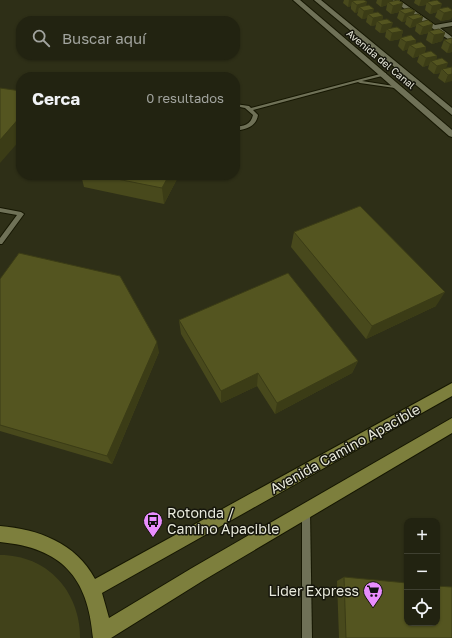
<!DOCTYPE html>
<html lang="es">
<meta charset="utf-8">
<style>
:root{--surface:#222311;--page:#2e2f1f;--text:#f1f3f6;--muted:#a2a49f;--line:#3f4031}
body{margin:0;font-family:"Golos Text",sans-serif;background:var(--page);color:var(--text)}
.controls{position:absolute;right:12px;bottom:12px;display:grid;overflow:hidden;border-radius:8px;box-shadow:0 1px 3px #0004}
.controls button{width:36px;height:36px;display:grid;place-items:center;padding:0;border:0;border-bottom:1px solid var(--line);background:var(--surface);color:var(--text);font:20px sans-serif}
.list{margin:0;padding:0;list-style:none}
h2{display:flex;justify-content:space-between;align-items:center;height:52px;margin:0;padding:0 16px;font-size:17px}
h2 small{font-size:13px;font-weight:400;color:var(--muted)}
.icon{flex:none;width:22px;height:22px;fill:none;stroke:currentColor;stroke-width:2;stroke-linecap:round;stroke-linejoin:round}
.map{position:relative;flex:none;width:452px;height:638px;overflow:hidden}
.search{position:absolute;background:var(--surface);box-shadow:0 1px 3px #0004;left:16px;top:16px;width:224px;height:44px;display:flex;align-items:center;gap:10px;box-sizing:border-box;padding:0 14px;border-radius:16px;color:var(--muted);font-size:15px}
.panel{position:absolute;background:var(--surface);box-shadow:0 1px 3px #0004;left:16px;top:72px;width:224px;height:108px;border-radius:16px}
.map>svg:first-child{display:block}
</style>
<div class="map">
<svg width="452" height="638" viewBox="0 0 452 638">
<rect width="100%" height="100%" fill="#2e2f17"/>
<path fill="#41421a" d="M0 555C47 555 80 591 80 638H0Z"/>
<g fill="none" stroke-linecap="round" stroke-linejoin="round">
<g stroke="#161702" stroke-width="2">
<g id="lane">
<path d="M384 73H386V75L362 81 400 87H402V89L360 83 358 82 253 110 258 115C256 127 246 129 235 131V127C243 126 251 125 253 115L245 108 235 106V104L249 106 251 108Z"/>
<polygon points="0,208 21,212 24,214 2,244 0,244 0,238 17,215 0,212"/>
<polygon points="306,507 309,508 310,511 312,638 302,638 302,511 303,508"/>
</g>
</g>
<g stroke="#161702" stroke-width="2">
<g id="street">
<polygon points="293,0 300,0 452,130 452,137 449,136"/>
<polygon points="314,0 321,0 452,108 452,115"/>
<polygon points="392,0 399,0 435,25 452,22 452,26 440,28 452,37 452,42"/>
</g>
</g>
<g stroke="#161702" stroke-width="2">
<path id="secondary" d="M452 383V396L102 593 109 618 192 568 452 418V433L204 580 111 638H93C88 577 62 548 0 542V526C38 529 76 543 95 579Z"/>
</g>
<use href="#lane" fill="#6f7157" fill-rule="evenodd"/>
<use href="#street" fill="#6f7157" fill-rule="evenodd"/>
<use href="#secondary" fill="#7d7f3d" fill-rule="evenodd"/>
</g>
<g fill="#48491c">
<polygon points="344,0 364,0 366,6 373,13 383,16 382,20 391,28 403,31 401,38 416,40 415,44 426,47 425,52 437,56 436,60 446,68 452,67 445,83 438,78 440,73 434,74 428,69 429,65 423,67 417,62 419,56 413,58 407,53 408,49 403,51 398,46 400,39 390,41 385,37 386,32 380,33 375,29 376,25 371,26 366,22 367,18 362,19 357,15 358,12 355,13 351,9 351,6 348,7 343,3"/>
<polygon points="377,0 392,0 391,1 401,9 415,11 414,14 431,31 445,33 442,41 432,44 426,40 428,33 420,35 415,31 416,26 410,28 405,24 406,21 402,22 397,18 399,12 391,14 386,10 387,5 381,7 376,3"/>
<polygon points="415,0 430,0 429,1 440,9 452,10 452,15 451,19 441,21 435,17 437,12 430,14 425,10 426,5 419,6 414,3"/>
<polygon points="452,38 452,52 447,53 441,48 444,40"/>
<polygon points="81,175 179,175 164,204 84,187"/>
<polygon points="294,232 436,306 366,339 291,247"/>
<polygon points="0,279 159,352 112,464 0,431"/>
<polygon points="179,320 358,361 352,373 275,414 257,386 221,403 181,334"/>
<polygon points="344,577 452,638 339,638 337,581"/>
</g>
<g fill="#3b3c16">
<polygon points="349,0 358,0 367,2 365,11 359,7 358,12 355,13 357,5 352,1 351,6 348,7"/>
<polygon points="382,0 392,0 391,4 388,2 387,5 381,7"/>
<polygon points="421,0 430,0 429,3 427,2 426,5 419,6"/>
<polygon points="403,3 401,11 399,10 399,12 391,14 393,6"/>
<polygon points="442,4 440,10 438,9 437,12 430,14 432,6"/>
<polygon points="374,9 372,17 368,14 367,18 362,19 364,11"/>
<polygon points="415,11 412,19 407,16 406,21 402,22 405,14"/>
<polygon points="452,11 452,15 451,19 441,21 444,13"/>
<polygon points="383,16 381,24 377,21 376,25 371,26 373,18"/>
<polygon points="423,17 421,25 417,23 416,26 410,28 413,20"/>
<polygon points="393,23 390,31 387,29 386,32 380,33 382,25"/>
<polygon points="433,24 431,33 429,31 428,33 420,35 423,27"/>
<polygon points="403,31 401,38 400,38 400,39 390,41 392,33"/>
<polygon points="445,33 442,41 432,44 434,35"/>
<polygon points="416,40 414,48 410,45 408,49 403,51 406,42"/>
<polygon points="450,44 452,44 452,52 447,53"/>
<polygon points="426,47 424,55 420,54 419,56 413,58 416,49"/>
<polygon points="437,56 434,64 431,61 429,65 423,67 426,58"/>
<polygon points="448,63 445,72 442,69 440,73 434,74 437,66"/>
<polygon points="452,74 452,81 445,83 448,75"/>
<polygon points="21,116 21,139 0,163 0,140"/>
<polygon points="169,175 179,175 164,204 162,188"/>
<polygon points="445,292 436,306 366,339 372,326"/>
<polygon points="157,342 159,352 112,464 107,456"/>
<polygon points="358,361 352,373 275,414 277,403"/>
<polygon points="258,373 257,386 221,403 221,391"/>
</g>
<g fill="#545520" stroke="#3b3c16">
<polygon points="357,0 364,0 367,2 357,5 352,1"/>
<polygon points="398,0 403,3 393,6 388,2"/>
<polygon points="437,0 442,4 432,6 427,2"/>
<polygon points="369,5 374,9 364,11 359,7"/>
<polygon points="448,7 452,10 452,11 444,13 438,9"/>
<polygon points="409,8 415,11 405,14 399,10"/>
<polygon points="378,12 383,16 373,18 368,14"/>
<polygon points="418,14 423,17 413,20 407,16"/>
<polygon points="387,19 393,23 382,25 377,21"/>
<polygon points="428,20 433,24 423,27 417,23"/>
<polygon points="397,27 403,31 392,33 387,29"/>
<polygon points="439,29 445,33 434,35 429,31"/>
<polygon points="411,35 416,40 406,42 400,38"/>
<polygon points="452,38 452,44 450,44 444,40"/>
<polygon points="421,42 426,47 416,49 410,45"/>
<polygon points="431,51 437,56 426,58 420,54"/>
<polygon points="442,58 448,63 437,66 431,61"/>
<polygon points="452,67 452,74 448,75 442,69"/>
<polygon points="0,88 21,91 21,116 0,140"/>
<polygon points="97,175 169,175 162,188"/>
<polygon points="360,206 445,292 372,326 294,232"/>
<polygon points="19,253 120,276 157,342 107,456 0,425 0,279"/>
<polygon points="288,273 358,361 277,403 258,373 221,391 179,320"/>
<polygon points="344,577 407,583 407,623 437,623 437,586 452,587 452,638 346,638"/>
</g>
<defs>
<g id="bus-pin" transform="scale(1)"><path d="M0 17L-7.5 6A9.5 9.5 0 1 1 7.5 6Z" fill="#e98dfe" stroke="#16160c"/><path d="M-5-6H5V4H4V6H2V4H-2V6H-4V4H-5ZM-3.5-4V0h7V-4ZM-3.5 1.2v1.5H-2V1.2ZM2 1.2v1.5H3.5V1.2Z" fill="#111"/></g>
<g id="supermarket-pin" transform="scale(1)"><path d="M0 17L-7.5 6A9.5 9.5 0 1 1 7.5 6Z" fill="#e98dfe" stroke="#16160c"/><path d="M-6-5.5h2.5l.6 2H6L4.5 2H-2.5L-4.4-4H-6ZM-1.5 3.2a1.3 1.3 0 1 0 .1 0ZM3 3.2a1.3 1.3 0 1 0 .1 0Z" fill="#111"/></g>
</defs>
<g fill-rule="evenodd">
<use href="#bus-pin" x="153" y="521"/>
<use href="#supermarket-pin" x="373" y="591"/>
</g>
<g text-anchor="middle" stroke-width="3" stroke-linejoin="round" paint-order="stroke">
<g font-size="10" fill="#e9eadc" stroke="#16160c">
<text transform="translate(381 59) rotate(40)" y="4">Avenida del Canal</text>
</g>
<g font-size="14" fill="#e9eadc" stroke="#16160c">
<text transform="translate(345 449) rotate(-29)" y="5">Avenida Camino Apacible</text>
</g>
<g font-size="14" fill="#e9eadc" stroke="#16160c" text-anchor="start">
<text x="167" y="518">Rotonda /<tspan x="167" dy="16">Camino Apacible</tspan></text>
<text x="359" y="596" text-anchor="end">Lider Express</text>
</g>
</g>
</svg>
<div class="controls">
<button>+</button>
<button>−</button>
<button><svg class="icon" aria-label="locate" viewBox="0 0 24 24"><circle cx="12" cy="12" r="6"/><path d="M12 2v4M12 18v4M2 12h4M18 12h4"/></svg></button>
</div>
<div class="search"><svg class="icon" aria-label="search" viewBox="0 0 24 24"><circle cx="10" cy="10" r="6"/><path d="M15 15l6 6"/></svg>Buscar aquí</div>
<section class="panel">
<h2>Cerca<small>0 resultados</small></h2>
<ul class="list">
</ul>
</section>
</div>
